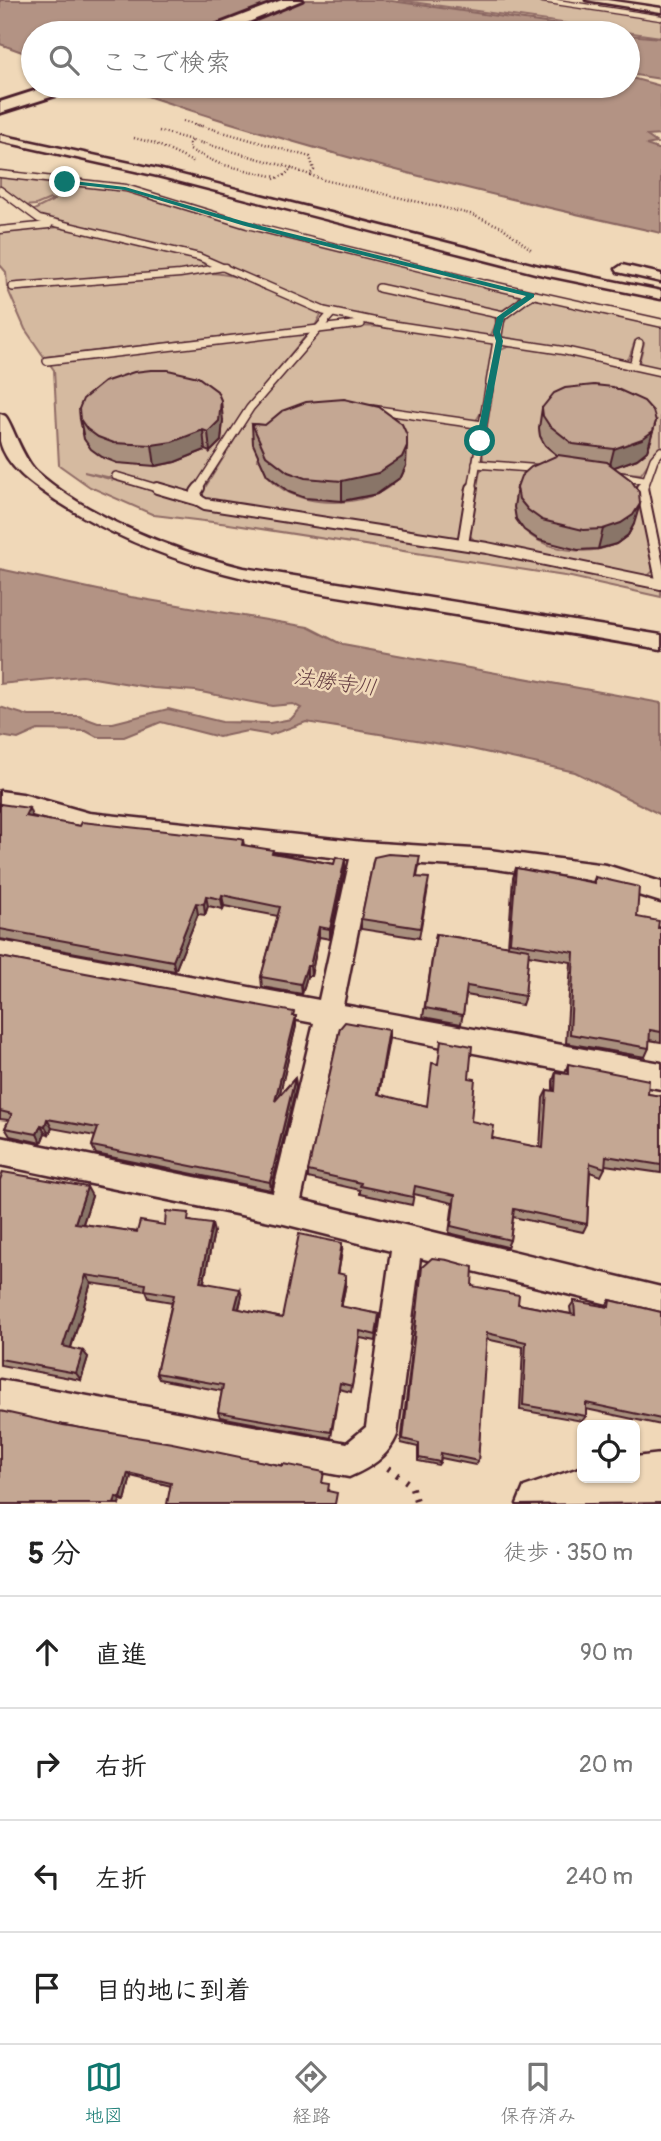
<!DOCTYPE html>
<html lang="ja">
<meta charset="utf-8">
<style>
:root{--surface:#fff;--page:#f6f6f6;--text:#222;--muted:#767676;--line:#e0e0e0;--accent:#0f766e}
body{margin:0;font-family:Pangolin,"Klee One",sans-serif;background:var(--page);color:var(--text)}
.controls{position:absolute;right:21px;bottom:21px;display:grid;overflow:hidden;border-radius:10px;box-shadow:0 2px 5px #0004}
.controls button{width:63px;height:63px;display:grid;place-items:center;padding:0;border:0;border-bottom:2px solid var(--line);background:var(--surface);color:var(--text);font:35px sans-serif}
.stop{position:absolute;width:21px;height:21px;margin:-16px;border:5px solid #0f766e;border-radius:50%;background:#fff}
.stop.end{background:#0f766e;border-color:#fff;box-shadow:0 2px 7px #0008}
.list{margin:0;padding:0;list-style:none}
h2{display:flex;justify-content:space-between;align-items:center;height:91px;margin:0;padding:0 28px;font-size:30px}
h2 small{font-size:23px;font-weight:400;color:var(--muted)}
.list li{display:grid;grid-template-columns:46px 1fr auto;gap:21px;align-items:center;box-sizing:border-box;height:112px;padding:0 28px;border-top:2px solid var(--line)}
.list b{display:block;font-size:26px;white-space:nowrap}
.list em{font-size:23px;font-style:normal;color:var(--muted)}
.icon{flex:none;width:38px;height:38px;fill:none;stroke:currentColor;stroke-width:2;stroke-linecap:round;stroke-linejoin:round}
.map{position:relative;flex:none;width:661px;height:1504px;overflow:hidden}
.search{position:absolute;background:var(--surface);box-shadow:0 2px 5px #0004;left:21px;right:21px;top:21px;height:77px;display:flex;align-items:center;gap:18px;box-sizing:border-box;padding:0 24px;border-radius:38px;color:var(--muted);font-size:26px}
.sheet{height:539px;background:var(--surface)}
nav{display:flex;justify-content:space-around;align-items:center;box-sizing:border-box;height:98px;border-top:2px solid var(--line);background:var(--surface);font-size:19px;color:var(--muted)}
nav a{display:grid;justify-items:center;gap:4px}
nav .on{color:var(--accent)}
.map>svg:first-child{display:block}
</style>
<div class="map">
<svg width="661" height="1504" viewBox="0 0 661 1504">
<rect width="100%" height="100%" fill="#f0d8b8"/>
<filter id="ink" filterUnits="userSpaceOnUse"><feTurbulence type="fractalNoise" baseFrequency=".0143" numOctaves="2"/><feDisplacementMap in="SourceGraphic" scale="14" xChannelSelector="R" yChannelSelector="G"/><feConvolveMatrix kernelMatrix="1 2 1 2 8 2 1 2 1" color-interpolation-filters="sRGB"/></filter>
<g filter="url(#ink)">
<g fill="#d5baa0" stroke="#906c66" stroke-width="2" fill-rule="evenodd">
<polygon points="398,0 548,0 661,18 661,37"/>
<polygon points="0,175 111,187 512,292 518,295 520,300 495,315 496,324 490,337 338,313 215,261 43,219 32,211 54,200 50,199 36,205 24,206 0,186"/>
<polygon points="60,227 182,254 213,265 209,269 7,287 6,272 0,265 0,233"/>
<path d="M210 273C251 274 284 299 322 313L315 326 44 357 25 329 8 290Z"/>
<path d="M537 299 661 325V370L639 363 644 343 635 341 629 358 624 360 502 337 500 332C505 316 520 301 537 299Z"/>
<path d="M351 326 391 327 492 342 495 345 482 411 472 427 478 430 477 443 460 535 454 539 204 499 201 494 254 408 319 331ZM259 452 406 455C406 518 261 517 263 455L261 460H258Z"/>
<polygon points="310,331 245,409 190,495 84,472 180,498 450,545 661,590 661,597 571,577 229,524 154,515 90,487 59,465 54,370 49,363"/>
<path d="M513 345 565 353 661 374V445L641 474 483 461 482 442 500 350ZM542 419 649 430C661 487 519 470 542 419Z"/>
<path d="M486 468 546 471 634 486 640 490 653 571 647 577 476 542 468 534 480 471ZM517 496 634 512C638 574 496 556 517 496Z"/>
</g>
<g fill="#b39384" stroke="#896560" stroke-width="2">
<polygon points="0,0 385,0 616,33 33,33 33,56 0,44"/>
<polygon points="628,35 661,38 661,79 628,74"/>
<path d="M628 77 661 86V135L647 136 657 143 646 145 661 150V233C478 193 296 148 118 86H628Z"/>
<polygon points="0,569 131,597 308,627 343,645 661,703 661,815 575,772 471,749 306,722 270,735 247,731 219,737 161,722 124,737 97,737 86,731 38,730 18,739 0,736 0,707 29,716 79,716 98,723 113,723 168,709 222,722 270,723 291,719 301,708 293,704 272,706 196,691 153,688 82,676 0,684"/>
</g>
<g fill="none" stroke-linecap="round" stroke-linejoin="round">
<g stroke="#4a1f2b" stroke-width="7">
<polyline id="lane-far3" points="543,0 661,18"/>
</g>
<g stroke="#4a1f2b" stroke-width="9">
<g id="lane-far2">
<polyline points="0,174 126,188 247,225 493,286"/>
<polyline points="0,190 39,219 199,257 266,286"/>
<polyline points="0,230 49,225"/>
<polyline points="27,286 180,274 225,267"/>
</g>
</g>
<g stroke="#4a1f2b" stroke-width="10">
<g id="lane-far1">
<polyline points="262,284 324,311 387,324 566,351 661,372"/>
<polyline points="486,284 661,323"/>
<polyline points="13,287 49,284"/>
<polyline points="379,288 503,315"/>
<polyline points="47,361 361,324"/>
<polyline points="633,366 639,343"/>
<polyline points="371,409 483,425"/>
<polyline points="476,464 543,469"/>
<polyline points="615,475 644,480"/>
<polyline points="116,476 163,490"/>
<polyline points="197,490 250,408 332,313"/>
<polyline points="472,490 501,317 531,295"/>
<polyline points="643,490 654,459 661,451"/>
</g>
</g>
<g stroke="#4a1f2b" stroke-width="14">
<g id="lane">
<polyline points="157,488 198,500"/>
<polyline points="199,488 196,492 198,500 205,504 487,548 661,584"/>
<polyline points="642,488 661,580"/>
<polyline points="463,544 472,488"/>
</g>
</g>
<g stroke="#4a1f2b" stroke-width="5">
<g id="street">
<polygon points="586,0 607,0 661,8 661,12"/>
<polygon points="0,135 158,169 539,266 661,291 661,299 539,274 158,176 0,141"/>
<polygon points="622,265 661,274 661,282 618,272 616,269"/>
<path d="M0 414C2 415 4 415 5 416 10 419 22 458 36 471 88 518 177 552 244 568L661 635V649C584 636 507 623 431 611 293 588 179 579 57 501 36 487 6 468 0 441 0 433 0 423 0 414Z"/>
<path d="M0 791 22 794 89 813 363 842 489 850 606 865 661 882V902L606 885 489 868 372 861 343 1005 661 1063V1089L339 1027 301 1200 661 1287V1317L420 1258 397 1435C388 1457 370 1468 349 1477L0 1412V1380L347 1443 366 1427 391 1251 284 1224 0 1165V1137L273 1193 314 1023 0 963V941L319 1000 350 859 89 831 22 812 0 809Z"/>
</g>
</g>
<g stroke="#4a1f2b" stroke-width="5">
<polygon id="secondary" points="661,1454 661,1502 517,1504 524,1487 582,1467 582,1478 635,1478 635,1457"/>
</g>
<g stroke="#4a1f2b" stroke-width="6">
<g id="highway">
<polygon points="282,0 302,0 222,33 201,33 204,30"/>
<polygon points="50,86 76,86 73,90 0,113 0,102"/>
</g>
</g>
<polyline stroke="#4a1f2b" stroke-width="2" stroke-dasharray="1 2.5" stroke-linecap="butt" points="183,121 201,126"/>
<g stroke="#4a1f2b" stroke-width="2.5" stroke-dasharray="1 2.5" stroke-linecap="butt">
<polyline points="195,124 310,157 314,170 310,174"/>
<polyline points="159,131 285,166 324,180 470,214 502,227 532,250"/>
<polyline points="134,138 154,143 195,163"/>
<polyline points="192,141 189,144 190,150 220,164 276,177"/>
<polyline points="274,179 285,175 292,168"/>
</g>
<polyline stroke="#4a1f2b" stroke-width="6" stroke-dasharray="2.5 8" stroke-linecap="butt" points="388,1468 411,1485 417,1504"/>
<use href="#lane-far3" stroke="#f0d8b8" stroke-width="4.5"/>
<use href="#lane-far2" stroke="#f0d8b8" stroke-width="6"/>
<use href="#lane-far1" stroke="#f0d8b8" stroke-width="7"/>
<use href="#lane" stroke="#f0d8b8" stroke-width="10"/>
<use href="#street" fill="#f0d8b8" fill-rule="evenodd"/>
<use href="#secondary" fill="#f0d8b8" fill-rule="evenodd"/>
<use href="#highway" fill="#f0d8b8" fill-rule="evenodd"/>
</g>
<g fill="#a9907e" stroke="#4a1f2b" stroke-width="2">
<polygon points="542,408 651,441 647,451 637,459 614,467 634,524 628,535 616,544 598,549 578,550 539,540 524,530 516,519 514,507 517,487 558,456 545,445 540,436 539,428"/>
<polygon points="80,419 223,420 221,441 210,452 205,450 175,462 155,466 117,463 102,457 91,449 84,439"/>
<polygon points="252,424 265,425 406,466 401,477 377,494 342,501 305,498 289,492 267,475 253,444"/>
<polygon points="0,804 32,818 80,826 243,840 244,845 274,853 334,864 345,859 345,869 330,939 319,937 311,976 307,976 302,994 262,987 261,977 278,916 224,906 223,909 208,906 205,915 198,914 175,971 0,939"/>
<polygon points="419,866 417,877 428,888 419,938 361,929 361,919"/>
<polygon points="516,868 593,882 595,877 637,917 661,928 661,1042 649,1040 649,1048 645,1057 566,1043 571,962 528,955 525,996 522,1005 466,995 461,1024 423,1017 436,934 508,946 513,878"/>
<polygon points="0,957 294,1016 296,1026 279,1096 295,1078 296,1087 271,1190 96,1154 92,1146 95,1136 52,1128 49,1134 45,1133 41,1143 10,1136 5,1128 9,1120 0,1119"/>
<polygon points="389,1030 379,1095 427,1106 469,1078 471,1121 492,1138 540,1148 543,1098 547,1090 553,1091 553,1081 556,1072 565,1073 568,1064 648,1094 661,1096 661,1173 605,1165 605,1168 601,1176 590,1172 587,1224 583,1232 513,1217 510,1240 507,1247 449,1233 453,1203 414,1194 412,1205 360,1194 360,1190 308,1178 308,1171"/>
<polygon points="0,1180 92,1196 83,1224 137,1232 165,1225 191,1221 214,1232 204,1282 242,1296 239,1309 282,1318 342,1251 338,1274 346,1283 341,1307 379,1314 376,1341 360,1338 351,1392 339,1389 331,1438 220,1417 218,1412 222,1391 159,1379 156,1373 172,1302 149,1298 146,1291 91,1283 71,1348 88,1357 81,1380 0,1365"/>
<polygon points="422,1267 518,1304 571,1314 570,1307 574,1301 605,1307 610,1300 661,1312 661,1425 586,1409 586,1416 582,1421 520,1410 523,1347 486,1339 478,1461 475,1465 441,1458 440,1462 438,1465 418,1461 418,1447 401,1443"/>
<polygon points="63,1425 324,1475 171,1486 131,1476 125,1501 120,1500 119,1504"/>
</g>
<g fill="#897567" stroke="#4a1f2b" stroke-width="2">
<polygon points="221,400 223,420 221,441 210,452 208,432"/>
<polygon points="656,421 647,451 637,459 609,469 614,449"/>
<polygon points="203,430 205,450 175,462 155,466 152,445"/>
<polygon points="407,446 406,466 401,477 377,494 342,501 342,481"/>
<polygon points="640,504 634,524 628,535 616,544 598,549 603,529"/>
<polygon points="29,808 33,819 25,816"/>
<polygon points="345,859 345,869 330,939 330,929"/>
<polygon points="222,895 224,906 223,909 221,899"/>
<polygon points="206,896 208,906 205,915 204,904"/>
<polygon points="196,903 198,914 175,971 173,961"/>
<polygon points="319,927 319,937 311,976 310,966"/>
<polygon points="307,966 307,976 302,994 301,984"/>
<polygon points="296,1016 296,1026 276,1110 275,1101"/>
<polygon points="389,1030 389,1039 377,1103 378,1094"/>
<polygon points="295,1078 296,1087 271,1190 270,1182"/>
<polygon points="47,1119 52,1128 49,1134 45,1126"/>
<polygon points="41,1125 45,1133 41,1143 37,1134"/>
<polygon points="87,1187 92,1196 80,1232 75,1223"/>
<polygon points="212,1224 214,1232 202,1290 200,1282"/>
<polygon points="342,1243 342,1251 337,1281 337,1273"/>
<polygon points="86,1275 91,1283 69,1353 63,1346"/>
<polygon points="346,1275 346,1283 340,1314 340,1306"/>
<polygon points="240,1289 242,1296 237,1315 235,1308"/>
<polygon points="83,1351 88,1357 81,1380 76,1373"/>
<polygon points="128,1473 131,1476 125,1501 121,1498"/>
<polygon points="116,1497 120,1500 119,1504 114,1504"/>
</g>
<g fill="#c4a793" stroke="#4a1f2b" stroke-width="2">
<polygon points="151,370 168,370 198,377 217,391 221,400 219,421 208,432 203,430 172,442 152,445 114,443 98,437 87,429 80,419 79,409 83,399 104,382 134,372"/>
<polygon points="594,385 613,387 644,401 653,411 656,421 653,431 642,439 614,449 573,444 549,425 543,416 542,408 554,393 565,388"/>
<polygon points="344,399 379,407 402,424 407,435 407,446 402,457 378,473 342,481 305,478 288,472 266,455 252,424 265,425 282,411 306,402"/>
<polygon points="558,455 607,462 631,480 639,492 640,504 633,515 621,523 603,529 583,530 542,520 528,510 519,499 517,487 521,476 531,467"/>
<polygon points="0,804 29,808 25,816 80,826 82,822 240,839 243,840 242,845 273,850 272,853 334,864 336,857 345,859 330,929 319,927 310,966 307,966 301,984 261,977 280,907 222,895 221,899 206,896 204,904 196,903 173,961 0,929"/>
<polygon points="388,854 420,856 416,877 429,878 420,928 361,919 374,857"/>
<polygon points="516,868 595,883 595,877 639,887 637,917 659,921 658,928 661,928 661,1032 650,1030 649,1048 570,1034 574,952 510,942"/>
<polygon points="436,934 529,949 525,996 467,986 463,1015 425,1008"/>
<polygon points="0,957 294,1012 293,1016 296,1016 275,1101 295,1078 270,1182 92,1146 98,1128 47,1119 45,1126 41,1125 37,1134 5,1128 12,1114 0,1111"/>
<polygon points="345,1022 389,1030 378,1094 427,1106 432,1063 438,1064 441,1040 472,1046 469,1078 475,1079 471,1121 494,1126 492,1138 543,1148 547,1090 555,1091 556,1072 568,1074 568,1064 649,1080 648,1094 661,1096 661,1165 606,1156 605,1168 590,1163 587,1224 514,1209 510,1240 451,1226 455,1195 415,1186 413,1197 360,1186 361,1183 308,1171 340,1028"/>
<polygon points="3,1172 87,1187 75,1223 137,1232 140,1221 165,1225 166,1211 189,1213 188,1221 212,1224 200,1282 240,1289 235,1308 282,1318 299,1234 342,1243 337,1273 346,1275 340,1306 379,1314 376,1335 360,1331 352,1386 340,1383 331,1432 218,1412 223,1385 156,1373 174,1295 145,1290 146,1284 86,1275 63,1346 83,1351 76,1373 0,1359 0,1180"/>
<polygon points="432,1258 447,1260 473,1267 472,1286 519,1295 518,1304 575,1315 574,1301 609,1307 610,1300 661,1312 661,1419 586,1403 586,1416 523,1405 526,1342 487,1333 478,1461 441,1453 440,1462 419,1458 419,1443 403,1439 422,1267"/>
<polygon points="0,1411 63,1425 172,1443 283,1466 283,1464 324,1472 322,1483 329,1484 328,1491 337,1493 335,1504 167,1504 171,1483 128,1473 121,1498 116,1497 114,1504 0,1504"/>
</g>
</g>
<polygon fill="#0f766e" points="65,180 125,187 249,223 534,294 534,297 504,318 500,332 503,341 484,441 480,444 476,441 496,341 493,332 497,317 526,296 245,226 125,190 62,183"/>
<g text-anchor="middle" stroke-width="5" stroke-linejoin="round" paint-order="stroke">
<g font-size="21" font-style="italic" fill="#643c41" stroke="#f0d8b8">
<text transform="translate(335 682) rotate(8)" y="7">法勝寺川</text>
</g>
</g>
</svg>
<div class="controls">
<button><svg class="icon" aria-label="locate" viewBox="0 0 24 24"><circle cx="12" cy="12" r="6"/><path d="M12 2v4M12 18v4M2 12h4M18 12h4"/></svg></button>
</div>
<div class="stop" style="left:480px;top:441px"></div>
<div class="stop end" style="left:65px;top:182px"></div>
<div class="search"><svg class="icon" aria-label="search" viewBox="0 0 24 24"><circle cx="10" cy="10" r="6"/><path d="M15 15l6 6"/></svg>ここで検索</div>
</div>
<section class="sheet">
<h2>5 分<small>徒歩 · 350 m</small></h2>
<ul class="list">
<li><svg class="icon" aria-label="ahead" viewBox="0 0 24 24"><path d="M12 20V5M6 11l6-6 6 6"/></svg><div><b>直進</b></div><em>90 m</em></li>
<li><svg class="icon" aria-label="right" viewBox="0 0 24 24"><path d="M7 20v-9h11M14 6l5 5-5 5"/></svg><div><b>右折</b></div><em>20 m</em></li>
<li><svg class="icon" aria-label="left" viewBox="0 0 24 24"><path d="M17 20v-9H6M10 6l-5 5 5 5"/></svg><div><b>左折</b></div><em>240 m</em></li>
<li><svg class="icon" aria-label="arrive" viewBox="0 0 24 24"><path d="M6 21V4h12l-3 4 3 4H6"/></svg><div><b>目的地に到着</b></div></li>
</ul>
</section>
<nav>
<a class="on"><svg class="icon" aria-label="map" viewBox="0 0 24 24"><path d="M3 6l6-2 6 2 6-2v14l-6 2-6-2-6 2zM9 4v14M15 6v14"/></svg>地図</a>
<a><svg class="icon" aria-label="directions" viewBox="0 0 24 24"><path d="M12 3l9 9-9 9-9-9zM9 14v-3h6M13 9l2 2-2 2"/></svg>経路</a>
<a><svg class="icon" aria-label="saved" viewBox="0 0 24 24"><path d="M7 4h10v16l-5-4-5 4z"/></svg>保存済み</a>
</nav>
